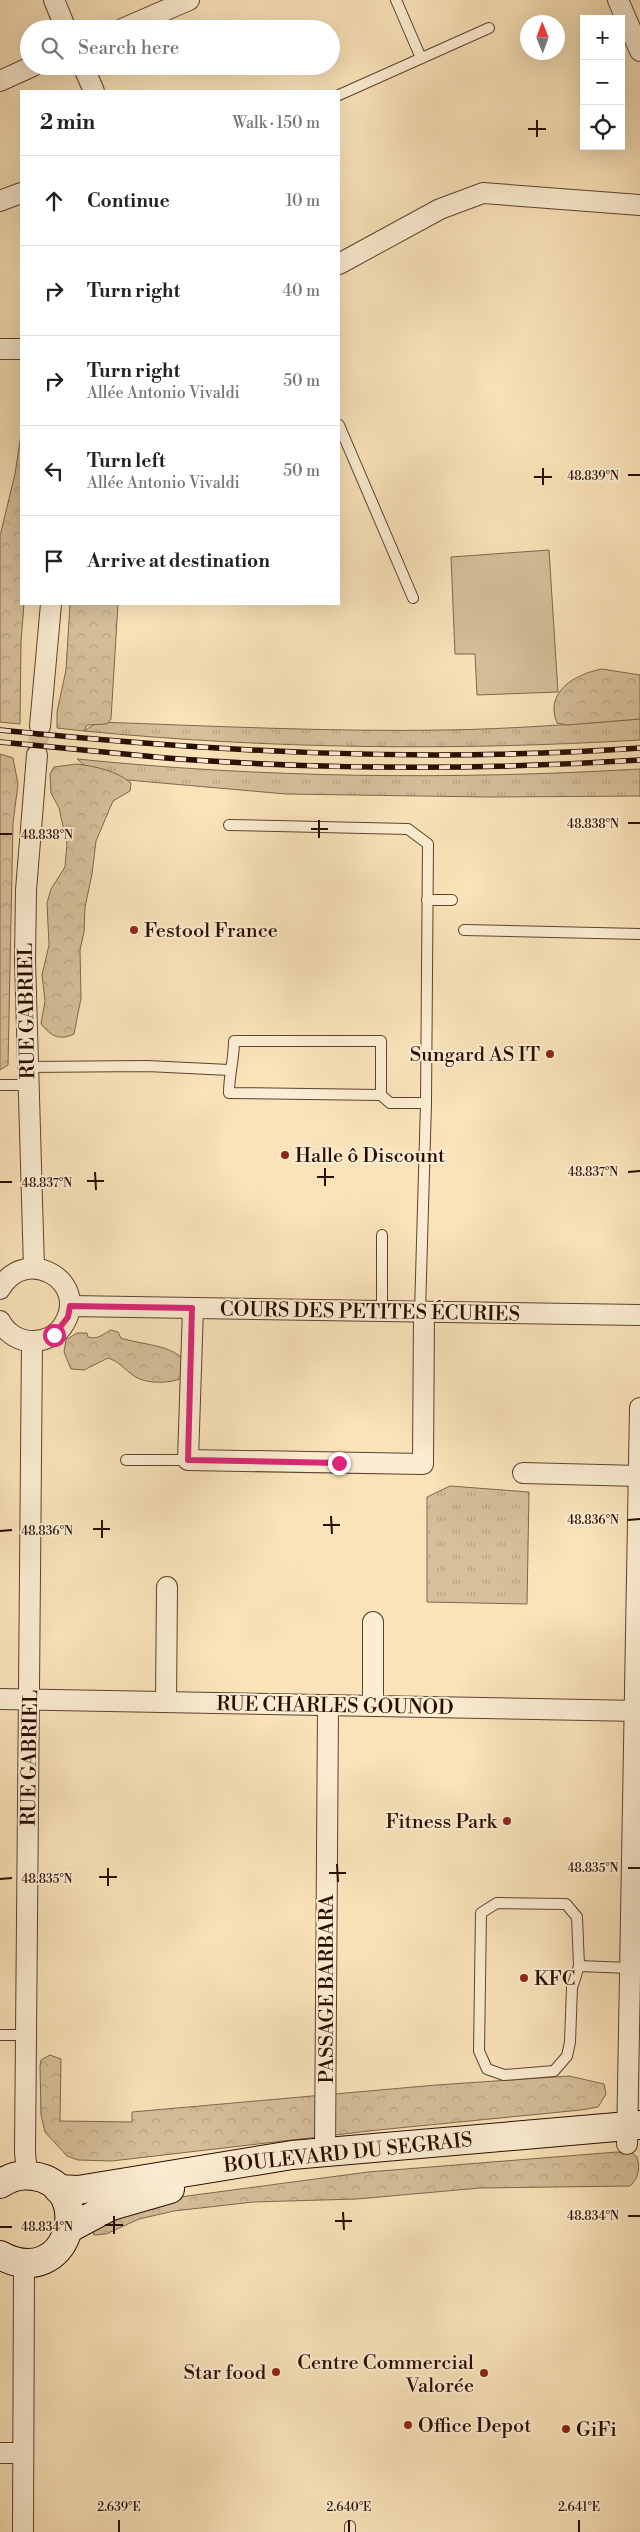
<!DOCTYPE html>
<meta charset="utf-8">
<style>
:root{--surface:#fff;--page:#f6f6f6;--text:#222;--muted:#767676;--line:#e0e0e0}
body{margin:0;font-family:"Libre Bodoni",serif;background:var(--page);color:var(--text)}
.controls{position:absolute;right:15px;top:15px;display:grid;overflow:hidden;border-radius:0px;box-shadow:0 5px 20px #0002}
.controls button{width:45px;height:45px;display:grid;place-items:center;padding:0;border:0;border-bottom:1px solid var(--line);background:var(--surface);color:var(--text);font:25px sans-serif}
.compass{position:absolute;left:520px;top:15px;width:45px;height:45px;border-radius:50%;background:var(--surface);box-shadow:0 5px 20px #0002;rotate:359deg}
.stop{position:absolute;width:15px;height:15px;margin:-11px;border:4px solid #db2777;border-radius:50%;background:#fff}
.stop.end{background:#db2777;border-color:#fff;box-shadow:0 1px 5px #0008}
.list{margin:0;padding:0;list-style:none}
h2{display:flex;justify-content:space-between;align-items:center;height:65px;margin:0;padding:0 20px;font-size:21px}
h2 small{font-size:16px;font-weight:400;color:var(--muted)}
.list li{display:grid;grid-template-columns:32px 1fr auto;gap:15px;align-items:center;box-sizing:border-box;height:90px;padding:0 20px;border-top:1px solid var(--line)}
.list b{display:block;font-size:19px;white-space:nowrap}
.list p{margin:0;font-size:16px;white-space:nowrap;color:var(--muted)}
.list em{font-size:16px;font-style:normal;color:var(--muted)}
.icon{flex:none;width:28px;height:28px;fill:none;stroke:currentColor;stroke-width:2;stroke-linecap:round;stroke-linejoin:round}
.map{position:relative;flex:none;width:640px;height:2532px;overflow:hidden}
.search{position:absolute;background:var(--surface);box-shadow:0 5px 20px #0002;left:20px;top:20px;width:320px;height:55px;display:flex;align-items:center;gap:12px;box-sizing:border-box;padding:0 18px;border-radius:28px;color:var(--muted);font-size:19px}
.panel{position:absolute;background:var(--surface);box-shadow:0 5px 20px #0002;left:20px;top:90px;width:320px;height:515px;border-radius:0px}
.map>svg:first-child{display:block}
</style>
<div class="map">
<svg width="640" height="2532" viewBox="0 0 640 2532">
<defs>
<pattern id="grass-tufts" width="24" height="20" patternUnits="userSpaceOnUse" patternTransform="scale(1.25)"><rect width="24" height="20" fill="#d6bf9a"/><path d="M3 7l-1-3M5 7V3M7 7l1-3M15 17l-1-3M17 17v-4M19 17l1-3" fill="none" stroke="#b8a383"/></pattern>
<pattern id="forest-crowns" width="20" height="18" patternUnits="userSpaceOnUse" patternTransform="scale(1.25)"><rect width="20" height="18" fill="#d6bf9a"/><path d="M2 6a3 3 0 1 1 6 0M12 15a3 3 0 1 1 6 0" fill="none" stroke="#b8a383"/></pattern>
</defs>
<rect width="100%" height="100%" fill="#fae3b9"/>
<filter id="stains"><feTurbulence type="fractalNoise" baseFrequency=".004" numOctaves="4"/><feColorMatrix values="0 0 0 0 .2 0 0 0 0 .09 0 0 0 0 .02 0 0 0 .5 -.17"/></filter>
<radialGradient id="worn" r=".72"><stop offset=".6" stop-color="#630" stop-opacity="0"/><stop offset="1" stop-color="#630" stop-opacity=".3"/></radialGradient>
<g fill="url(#grass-tufts)" stroke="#80664e">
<path d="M640 719V740C455 751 269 749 84 731L98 722C214 726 330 732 447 730 511 729 576 724 640 719Z"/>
<path d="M77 759C264 778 452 780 640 769V796L489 797 286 794 116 779 84 765Z"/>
<polygon points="450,1486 529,1492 527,1604 427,1602 427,1497"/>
</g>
<g fill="url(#forest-crowns)" stroke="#80664e">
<polygon points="21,434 21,604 24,604 21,642 20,724 0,722 0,536 15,474"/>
<polygon points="70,604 118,604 111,719 107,724 87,725 84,731 57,728 57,712 66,670"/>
<path d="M602 669 640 675V719L567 725 557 723C544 692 575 674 602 669Z"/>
<polygon points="0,754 13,758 18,784 13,823 8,1065 0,1070"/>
<path d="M77 764C97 767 115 770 131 783L130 791 113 801 96 841 92 874 85 907 84 932 80 950 81 998 74 1034C59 1041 51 1036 41 1024L45 1001 42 975 49 945 47 903 51 889 65 867 67 844 59 808 51 793 50 774 54 767Z"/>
<path d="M111 1330 118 1332 121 1338C142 1345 169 1344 184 1360L182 1378C170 1384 145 1384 134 1376 124 1369 120 1362 108 1358L84 1370 71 1369 64 1352 66 1340 77 1333H87L88 1337C99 1340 102 1334 111 1330Z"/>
<polygon points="50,2055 61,2059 60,2121 132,2122 132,2112 436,2085 569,2076 604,2084 606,2094 598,2107 581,2110 378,2130 112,2161 78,2160 67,2156 45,2132 41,2115 40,2066 41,2060"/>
<path d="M617 2152 632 2153 637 2157C640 2168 639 2178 630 2186L480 2188 357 2199 253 2202 174 2211 139 2219 106 2234 94 2235 93 2231 98 2226 165 2199 368 2172Z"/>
</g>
<polygon fill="#d6bf9a" stroke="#80664e" points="549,550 558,692 477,695 475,654 455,654 451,557"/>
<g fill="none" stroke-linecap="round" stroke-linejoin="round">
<polyline stroke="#dbc39d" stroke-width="20" stroke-dasharray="20 10" stroke-linecap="butt" points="37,755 40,726"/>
<g stroke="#5d422f" stroke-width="12">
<g id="lane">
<polyline points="396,0 421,58"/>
<polyline points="339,95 489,28"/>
<polyline points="339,425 413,598"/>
<polyline points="229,825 408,829 428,844 426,1103 420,1312"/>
<polyline points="427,900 452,900"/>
<polyline points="464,930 640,934"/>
<path d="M234 1041H381V1095L229 1093C229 1074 234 1060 234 1041Z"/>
<polyline points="27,1067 147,1066 229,1070"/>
<polyline points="0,1085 28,1085"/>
<polyline points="381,1095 390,1103 426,1103"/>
<polyline points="382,1311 382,1235"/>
<polyline points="126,1460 188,1460"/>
<polygon points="497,1903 566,1904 577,1917 579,1966 572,1988 570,2042 567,2056 554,2071 504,2075 487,2069 479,2051 481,1913"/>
<polyline points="579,1966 630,1968"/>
<polyline points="0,2035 26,2035"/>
<polyline points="350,2532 350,2526"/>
</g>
</g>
<g stroke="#5d422f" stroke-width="22">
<g id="street">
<polyline points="54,0 66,29"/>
<polyline points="618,0 640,51"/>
<polyline points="122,29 189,0"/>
<polyline points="83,66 94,91"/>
<polyline points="0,81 33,66"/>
<polyline points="0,201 21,193"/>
<polyline points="339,264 440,209 483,193 640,205"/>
<polyline points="0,349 21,349"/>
<polyline points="40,726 51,604"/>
<polyline points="34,1268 25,960 26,890 37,755"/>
<path d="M0 1289C25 1244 90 1281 64 1324 58 1335 46 1340 35 1341 20 1342 7 1334 0 1321"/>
<polyline points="70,1306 640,1315"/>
<polyline points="193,1308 188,1460 423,1464 424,1312"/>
<polyline points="523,1473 640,1476"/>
<polyline points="0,1699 640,1711"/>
<polyline points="166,1702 167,1587"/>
<polyline points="373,1706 373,1622"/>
<polyline points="627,2144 640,1408"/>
<polyline points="325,2152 328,1705"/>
<polyline points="27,2175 25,2152 32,1341"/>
<polyline points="0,2453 23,2453"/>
<polyline points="23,2532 24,2264"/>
</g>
</g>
<g stroke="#290d01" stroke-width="30">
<g id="secondary">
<path d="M0 2184C10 2177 21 2174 33 2176 98 2185 69 2293 0 2255"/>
<polyline points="58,2189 78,2190 292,2155 640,2125"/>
<polyline points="70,2228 111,2206 170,2189"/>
</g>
</g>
<use href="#lane" stroke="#fcedd2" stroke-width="10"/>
<use href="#street" stroke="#fcedd2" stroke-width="20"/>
<use href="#secondary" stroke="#fcedd2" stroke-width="28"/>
<g stroke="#290d01" stroke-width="5.5">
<g id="rail">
<path d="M0 730C212 752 427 763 640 748"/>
<path d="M0 742C55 747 111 753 166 758 323 770 483 770 640 760"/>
</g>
</g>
<use href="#rail" stroke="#fcedd2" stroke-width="4" stroke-dasharray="11" stroke-linecap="butt"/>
</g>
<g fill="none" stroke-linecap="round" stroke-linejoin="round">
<polyline stroke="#db2777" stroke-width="6" points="54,1335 68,1317 70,1306 192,1308 188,1460 339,1463"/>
</g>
<path fill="none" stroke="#290d01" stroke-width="2" d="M537 120V137M528 129H546M543 468V485M628 475H640M534 477H552M319 820V838M628 823H640M311 829H328M0 834H12M325 1168V1186M95 1172 96 1190M628 1172 640 1171M317 1177H334M87 1181H104M0 1182H12M331 1516 332 1534M102 1520V1538M628 1520 640 1519M323 1525H340M93 1529H110M0 1531 12 1530M337 1864 338 1882M108 1868V1886M628 1868H640M329 1873H346M99 1877H117M0 1879 12 1878M343 2212 344 2230M114 2216V2234M628 2216H640M335 2221H352M105 2225H123M0 2227H12M119 2520V2532M349 2520V2532M579 2520V2532"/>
<g fill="#8f2418" stroke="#fcedd2" stroke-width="2">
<circle cx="134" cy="930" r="5"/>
<circle cx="550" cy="1054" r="5"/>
<circle cx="285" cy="1155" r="5"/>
<circle cx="507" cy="1821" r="5"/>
<circle cx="524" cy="1978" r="5"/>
<circle cx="276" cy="2372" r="5"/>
<circle cx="484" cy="2373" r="5"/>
<circle cx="408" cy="2425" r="5"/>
<circle cx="566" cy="2429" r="5"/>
</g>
<g text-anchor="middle" stroke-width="4" stroke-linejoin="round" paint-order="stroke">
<g font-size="20" fill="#290d01" stroke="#fcedd2" text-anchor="start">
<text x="144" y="937">Festool France</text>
<text x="540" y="1061" text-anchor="end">Sungard AS IT</text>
<text x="295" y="1162">Halle ô Discount</text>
<text x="497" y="1828" text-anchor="end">Fitness Park</text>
<text x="534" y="1985">KFC</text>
<text x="474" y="2369" text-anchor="end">Centre Commercial<tspan x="474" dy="23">Valorée</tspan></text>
<text x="266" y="2379" text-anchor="end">Star food</text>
<text x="418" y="2432">Office Depot</text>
<text x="576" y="2436">GiFi</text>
</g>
<g font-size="20" fill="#290d01" stroke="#fcedd2">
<text transform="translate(26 1011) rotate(-91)" y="7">RUE GABRIEL</text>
<text transform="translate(370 1311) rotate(1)" y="7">COURS DES PETITES ÉCURIES</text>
<text transform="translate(335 1705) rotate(1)" y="7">RUE CHARLES GOUNOD</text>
<text transform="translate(29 1758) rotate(-89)" y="7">RUE GABRIEL</text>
<text transform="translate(326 1989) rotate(-90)" y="7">PASSAGE BARBARA</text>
<text transform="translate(348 2152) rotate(-6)" y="7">BOULEVARD DU SEGRAIS</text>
</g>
</g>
<g font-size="12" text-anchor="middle" fill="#290d01" stroke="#fcedd2" stroke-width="4" stroke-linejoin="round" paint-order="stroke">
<text x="593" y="480">48.839°N</text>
<text x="593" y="828">48.838°N</text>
<text x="47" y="839">48.838°N</text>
<text x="593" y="1176">48.837°N</text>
<text x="47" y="1187">48.837°N</text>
<text x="593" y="1524">48.836°N</text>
<text x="47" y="1535">48.836°N</text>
<text x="593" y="1872">48.835°N</text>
<text x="47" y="1883">48.835°N</text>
<text x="593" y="2220">48.834°N</text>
<text x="47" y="2231">48.834°N</text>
<text x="119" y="2511">2.639°E</text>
<text x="349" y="2511">2.640°E</text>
<text x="579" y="2511">2.641°E</text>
</g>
<rect width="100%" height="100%" filter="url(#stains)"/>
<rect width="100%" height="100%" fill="url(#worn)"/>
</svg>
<div class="controls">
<button>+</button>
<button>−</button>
<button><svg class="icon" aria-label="locate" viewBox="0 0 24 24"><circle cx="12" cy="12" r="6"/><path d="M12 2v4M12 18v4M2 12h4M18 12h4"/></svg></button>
</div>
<svg class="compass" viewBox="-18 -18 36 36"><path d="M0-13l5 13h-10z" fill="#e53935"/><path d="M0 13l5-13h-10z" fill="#767676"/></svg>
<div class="stop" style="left:54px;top:1335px"></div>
<div class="stop end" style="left:339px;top:1463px"></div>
<div class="search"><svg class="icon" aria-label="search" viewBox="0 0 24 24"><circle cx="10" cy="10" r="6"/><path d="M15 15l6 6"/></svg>Search here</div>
<section class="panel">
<h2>2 min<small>Walk · 150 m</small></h2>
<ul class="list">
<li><svg class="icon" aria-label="ahead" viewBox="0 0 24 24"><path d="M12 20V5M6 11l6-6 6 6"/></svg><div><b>Continue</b></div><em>10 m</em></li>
<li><svg class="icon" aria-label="right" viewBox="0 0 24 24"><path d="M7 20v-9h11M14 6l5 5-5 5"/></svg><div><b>Turn right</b></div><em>40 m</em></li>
<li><svg class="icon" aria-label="right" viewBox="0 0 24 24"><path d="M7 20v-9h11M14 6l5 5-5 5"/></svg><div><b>Turn right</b><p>Allée Antonio Vivaldi</p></div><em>50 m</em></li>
<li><svg class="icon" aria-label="left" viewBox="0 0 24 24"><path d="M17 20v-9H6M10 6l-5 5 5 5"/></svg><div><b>Turn left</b><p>Allée Antonio Vivaldi</p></div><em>50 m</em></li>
<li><svg class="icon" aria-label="arrive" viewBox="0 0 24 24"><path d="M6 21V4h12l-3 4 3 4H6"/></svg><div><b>Arrive at destination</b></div></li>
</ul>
</section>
</div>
